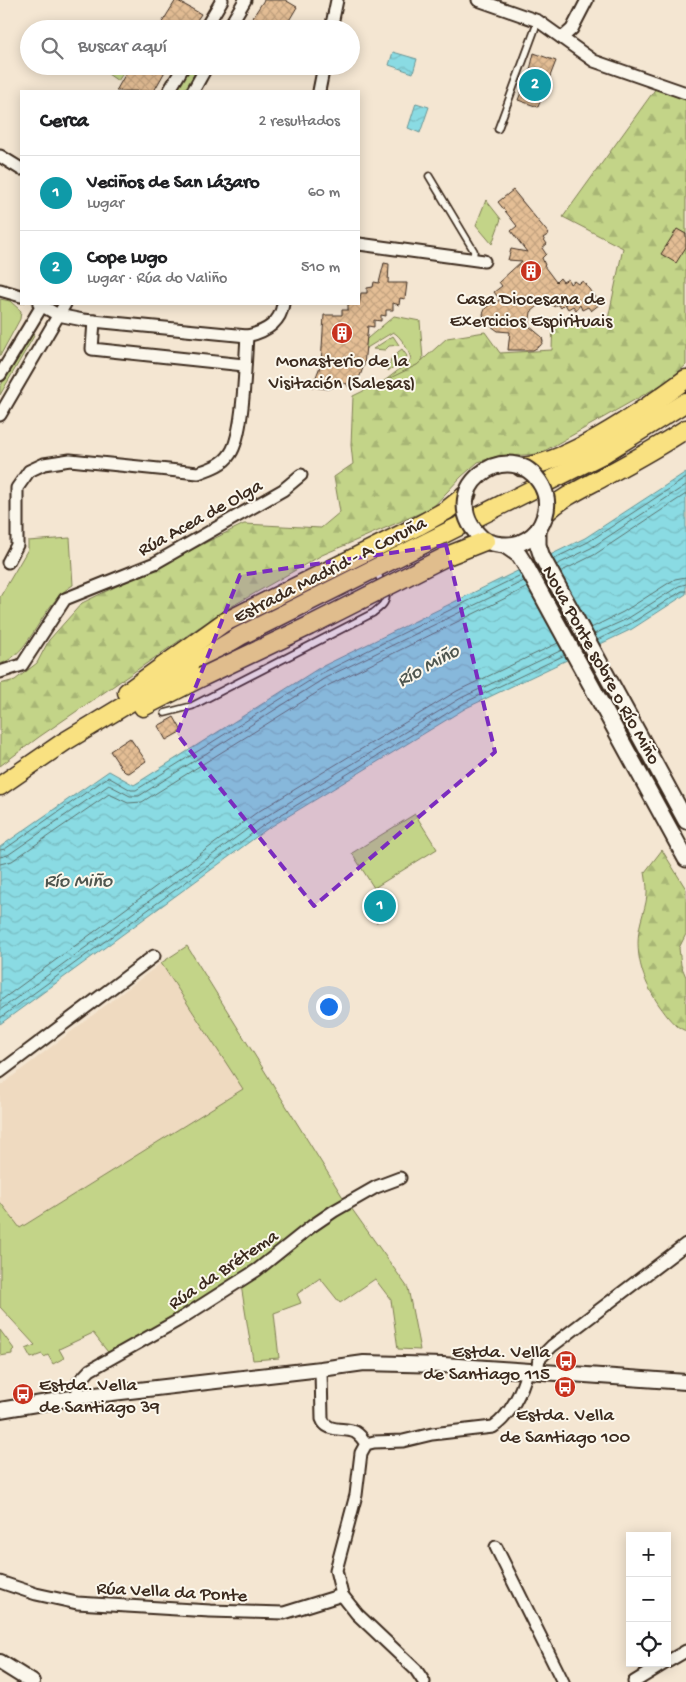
<!DOCTYPE html>
<html lang="es">
<meta charset="utf-8">
<style>
:root{--surface:#fff;--page:#f2f2f2;--text:#202124;--muted:#757577;--line:#e0e0e0;--accent:#c8321e}
body{margin:0;font-family:"Gochi Hand",sans-serif;background:var(--page);color:var(--text)}
.controls{position:absolute;right:15px;bottom:15px;display:grid;overflow:hidden;border-radius:0px;box-shadow:0 2px 12px #0003}
.controls button{width:45px;height:45px;display:grid;place-items:center;padding:0;border:0;border-bottom:1px solid var(--line);background:var(--surface);color:var(--text);font:25px sans-serif}
.you{position:absolute;left:328px;top:1006px;width:18px;height:18px;margin:-12px;border:4px solid #fff;border-radius:50%;background:#1a73e8;box-shadow:0 0 0 8px #1a73e833}
.badge{display:grid;place-items:center;width:32px;height:32px;border-radius:50%;background:var(--accent);color:#fff;font-size:16px;font-weight:700}
.pin{position:absolute;translate:-50% -50%;border:2px solid #fff;box-shadow:0 1px 5px #0006}
.list{margin:0;padding:0;list-style:none}
h2{display:flex;justify-content:space-between;align-items:center;height:65px;margin:0;padding:0 20px;font-size:21px}
h2 small{font-size:16px;font-weight:400;color:var(--muted)}
.list li{display:grid;grid-template-columns:32px 1fr auto;gap:15px;align-items:center;box-sizing:border-box;height:75px;padding:0 20px;border-top:1px solid var(--line)}
.list b{display:block;font-size:19px;white-space:nowrap}
.list p{margin:0;font-size:16px;white-space:nowrap;color:var(--muted)}
.list em{font-size:16px;font-style:normal;color:var(--muted)}
.icon{flex:none;width:28px;height:28px;fill:none;stroke:currentColor;stroke-width:2;stroke-linecap:round;stroke-linejoin:round}
.map{position:relative;flex:none;width:686px;height:1682px;overflow:hidden}
.search{position:absolute;background:var(--surface);box-shadow:0 2px 12px #0003;left:20px;top:20px;width:340px;height:55px;display:flex;align-items:center;gap:12px;box-sizing:border-box;padding:0 18px;border-radius:28px;color:var(--muted);font-size:19px}
.panel{position:absolute;background:var(--surface);box-shadow:0 2px 12px #0003;left:20px;top:90px;width:340px;height:215px;border-radius:0px}
.map>svg:first-child{display:block}
</style>
<div class="map">
<svg width="686" height="1682" viewBox="0 0 686 1682">
<defs>
<pattern id="forest-firs" width="22" height="20" patternUnits="userSpaceOnUse" patternTransform="scale(1.25)"><rect width="22" height="20" fill="#c3d488"/><path d="M5 1l3.5 6h-7zM16 11l3.5 6h-7z" fill="#a8b675"/></pattern>
<pattern id="water-waves" width="16" height="10" patternUnits="userSpaceOnUse" patternTransform="scale(1.25)"><rect width="16" height="10" fill="#8adbe3"/><path d="M0 5q4-4 8 0t8 0" fill="none" stroke="#78bcc2"/></pattern>
<pattern id="building-cross-hatch" width="8" height="8" patternUnits="userSpaceOnUse" patternTransform="scale(1.25)"><rect width="8" height="8" fill="#e4be95"/><path d="M0 0l8 8M0 8l8-8" fill="none" stroke="#c4a380"/></pattern>
</defs>
<rect width="100%" height="100%" fill="#f4e6d2"/>
<filter id="ink" filterUnits="userSpaceOnUse"><feTurbulence type="fractalNoise" baseFrequency=".02" numOctaves="2"/><feDisplacementMap in="SourceGraphic" scale="10" xChannelSelector="R" yChannelSelector="G"/><feConvolveMatrix kernelMatrix="1 2 1 2 8 2 1 2 1" color-interpolation-filters="sRGB"/></filter>
<g filter="url(#ink)">
<polygon fill="#efdac0" points="161,963 243,1089 20,1228 0,1202 0,1086"/>
<g fill="#c3d488" stroke="#7f7f53">
<polygon points="113,66 128,66 118,81 108,74"/>
<polygon points="188,66 199,66 184,91 174,91"/>
<polygon points="486,200 501,219 492,244 476,225"/>
<polygon points="0,299 10,301 21,311 20,319 0,356"/>
<path d="M394 316 420 321 423 359 417 365 383 382 409 362 411 359C409 351 401 336 393 332L365 349 362 343Z"/>
<polygon points="33,333 34,336 0,395 0,387 28,338"/>
<polygon points="393,336 399,345 389,346 385,350 373,349"/>
<polygon points="402,349 407,356 406,358 388,371 391,359 396,357 398,352"/>
<path d="M70 538 73 585C41 603 32 654 0 664V597L28 549V541Z"/>
<polygon points="415,814 437,849 374,888 352,853"/>
<polygon points="187,946 344,1199 265,1259 111,1356 93,1333 59,1349 64,1358 53,1364 48,1355 44,1357 42,1354 31,1358 26,1349 35,1345 0,1307 0,1202 20,1228 243,1089 161,963"/>
<polygon points="349,1205 408,1288 420,1350 398,1349 391,1300 375,1279 340,1303 320,1278 297,1294 301,1303 274,1313 279,1358 253,1360 241,1285"/>
<polygon points="0,1330 14,1349 12,1351 12,1354 0,1356"/>
</g>
<g fill="url(#forest-firs)" stroke="#7f7f53">
<polygon points="659,84 686,94 686,365 668,381 539,454 495,457 478,462 461,477 432,508 322,555 220,613 39,737 0,766 0,684 15,680 37,663 49,640 82,603 244,524 321,528 340,512 334,477 353,464 351,445 353,396 417,365 447,338 485,332 500,353 552,350 553,319 608,319 623,248 563,217"/>
<path d="M662 850 686 889V934L679 948 681 965 686 977V1031C672 1025 668 1017 659 1005 642 980 633 951 641 921 647 899 649 896 645 872Z"/>
</g>
<g fill="url(#water-waves)" stroke="#6a9494">
<polygon points="393,52 417,59 413,73 389,65"/>
<polygon points="416,103 429,107 420,133 408,128"/>
<polygon points="686,472 686,594 632,629 466,708 267,829 0,1024 0,847 109,771 134,785 319,668 585,538"/>
</g>
<g fill="none" stroke-linecap="round" stroke-linejoin="round">
<g stroke="#5b716d" stroke-width="1">
<polyline points="553,559 588,542 686,478"/>
<polyline points="556,565 591,548 686,485"/>
<polyline points="560,572 594,555 686,494"/>
<polyline points="591,628 623,612 675,579 686,577"/>
<polyline points="594,634 627,619 679,586 686,584"/>
<polyline points="597,640 630,624 682,591 686,591"/>
<polyline points="0,850 5,849 108,777 131,790 136,790 322,673 521,575"/>
<polyline points="0,857 8,855 109,785 130,796 139,796 325,678 524,581"/>
<polyline points="0,864 12,861 109,794 128,803 142,802 329,685 528,587"/>
<polyline points="0,1001 256,813 457,691 558,643"/>
<polyline points="0,1010 260,820 461,698 562,650"/>
<polyline points="0,1018 264,825 464,703 565,655"/>
</g>
</g>
<g fill="url(#building-cross-hatch)" stroke="#3b2a1e">
<polygon points="176,0 201,14 191,29 158,29"/>
<polygon points="264,0 285,0 297,7 284,29 245,29"/>
<polygon points="534,53 556,61 538,107 518,100 530,70"/>
<polygon points="130,66 168,66 154,91 116,91"/>
<polygon points="513,190 549,234 543,238 547,244 542,248 546,254 542,258 545,265 544,266 556,282 560,278 563,282 568,279 570,284 574,281 578,284 583,281 600,304 591,311 588,307 582,310 580,305 576,310 573,306 568,309 565,304 561,308 558,304 554,307 550,303 546,306 543,302 531,312 529,326 542,337 543,342 540,346 533,350 508,350 510,332 498,331 491,326 485,321 483,314 486,307 500,300 494,292 502,286 499,282 522,261 508,260 511,249 527,252 511,231 517,226 498,202"/>
<polygon points="677,229 686,234 686,247 676,263 661,254"/>
<polygon points="384,263 389,264 388,283 407,283 405,299 400,298 399,305 393,303 393,310 386,310 386,316 381,315 381,321 374,320 374,327 368,326 364,365 360,376 349,388 346,383 328,389 312,387 321,364 324,315 342,315 342,310 348,310 348,304 359,304 361,293 367,293 367,288 373,287 374,282 379,283"/>
<polygon points="174,717 182,731 166,740 158,726"/>
<polygon points="130,738 146,761 129,773 125,772 122,769 110,751"/>
<polygon points="384,891 396,910 376,922 364,903"/>
</g>
<g fill="none" stroke-linecap="round" stroke-linejoin="round">
<g stroke="#3b2a1e" stroke-width="9">
<g id="service">
<polyline points="498,129 538,21"/>
<polyline points="429,176 474,251 473,260"/>
<path d="M165 713 192 706 373 613C379 608 386 604 386 596L377 571"/>
</g>
</g>
<g stroke="#3b2a1e" stroke-width="15">
<g id="minor">
<polyline points="478,0 538,21 594,61 686,93"/>
<polyline points="205,29 222,0"/>
<polyline points="228,29 245,0"/>
<polyline points="331,29 337,0"/>
<polyline points="562,38 572,29 587,0"/>
<polyline points="169,91 184,66"/>
<polyline points="193,91 207,66"/>
<polyline points="319,91 324,66"/>
<polyline points="0,156 21,169"/>
<polyline points="359,244 484,261"/>
<polyline points="0,290 21,296"/>
<path d="M39 304 58 315 83 320 247 336C265 332 280 324 283 304"/>
<polyline points="94,321 92,349 244,365"/>
<polyline points="0,375 43,304"/>
<polyline points="0,415 65,304"/>
<path d="M8 562 17 545V488L29 471 44 464 70 460 198 473C209 469 223 465 230 454 244 435 245 363 247 336"/>
<polyline points="0,672 22,665 65,599 155,563 283,490 301,475"/>
<polyline points="0,1072 154,956"/>
<path d="M321 1369 322 1419C327 1433 344 1427 355 1432 360 1435 363 1439 366 1444"/>
<polyline points="537,1371 539,1359 552,1346 686,1244"/>
<polyline points="78,1397 78,1383 90,1370 177,1321 257,1270 312,1226 334,1211 376,1187 400,1178"/>
<polyline points="496,1547 563,1682"/>
<polyline points="0,1582 36,1594 77,1603 210,1611 284,1613 342,1595"/>
<polyline points="667,1662 686,1651"/>
<path d="M424 1682 416 1670 357 1614 342 1595 336 1570 356 1495 361 1453 366 1444 374 1442 403 1441 432 1434 493 1427C510 1416 522 1391 527 1371"/>
<polyline points="634,1682 665,1663"/>
</g>
</g>
<g stroke="#3b2a1e" stroke-width="18">
<g id="tertiary">
<polyline points="0,1410 78,1397 321,1369 364,1363 443,1365 686,1382"/>
<polyline points="0,1662 32,1682"/>
</g>
</g>
<g stroke="#3b2a1e" stroke-width="19">
<g id="secondary">
<polyline points="538,530 538,545 542,557 686,821"/>
<path d="M485 541C506 548 523 547 538 530"/>
<polyline points="506,546 519,555 526,566 686,859"/>
</g>
</g>
<g stroke="#3b2a1e" stroke-width="21">
<g id="trunk">
<path d="M521 467C567 464 648 407 686 379"/>
<path d="M546 513C562 497 585 487 605 476 633 461 660 446 686 429"/>
<polyline points="127,692 223,623 418,526 447,510 467,494"/>
<polyline points="143,707 202,677"/>
<polyline points="0,786 64,742 240,636 601,455 686,402"/>
</g>
</g>
<use href="#service" stroke="#fbf7ec" stroke-width="5.5"/>
<use href="#minor" stroke="#fbf7ec" stroke-width="11"/>
<use href="#tertiary" stroke="#fbf7ec" stroke-width="14"/>
<use href="#secondary" stroke="#fbf7ec" stroke-width="15"/>
<use href="#trunk" stroke="#f9e181" stroke-width="18"/>
<g stroke="#3b2a1e" stroke-width="19" stroke-linecap="butt">
<path id="secondary-bridge" d="M485 541C427 493 511 430 542 486 550 501 547 516 538 530"/>
</g>
<g stroke="#3b2a1e" stroke-width="21" stroke-linecap="butt">
<polyline id="trunk-bridge" points="202,677 309,626 447,556 485,541"/>
</g>
<use href="#secondary-bridge" stroke="#fbf7ec" stroke-width="15"/>
<use href="#trunk-bridge" stroke="#f9e181" stroke-width="18"/>
</g>
</g>
<path fill="#7b2cbf" fill-opacity="0.2" stroke="#7b2cbf" stroke-width="4" stroke-dasharray="10 6" stroke-linejoin="round" d="M446 545 495 752 314 906 177 734 240 575Z"/>
<defs>
<g id="building-disc" transform="scale(1.125)"><circle r="9.5" fill="#c8321e" stroke="#fbf7ec"/><path d="M-4-6H4V6H1V3H-1V6H-4ZM-2.5-4.3h1.7v1.8h-1.7ZM.8-4.3h1.7v1.8H.8ZM-2.5-1h1.7V.8h-1.7ZM.8-1h1.7V.8H.8Z" fill="#fff"/></g>
<g id="bus-disc" transform="scale(1.125)"><circle r="9.5" fill="#c8321e" stroke="#fbf7ec"/><path d="M-5-6H5V4H4V6H2V4H-2V6H-4V4H-5ZM-3.5-4V0h7V-4ZM-3.5 1.2v1.5H-2V1.2ZM2 1.2v1.5H3.5V1.2Z" fill="#fff"/></g>
</defs>
<g fill-rule="evenodd">
<use href="#building-disc" x="531" y="271"/>
<use href="#building-disc" x="342" y="333"/>
<use href="#bus-disc" x="566" y="1361"/>
<use href="#bus-disc" x="565" y="1387"/>
<use href="#bus-disc" x="23" y="1394"/>
</g>
<g text-anchor="middle" stroke-width="4" stroke-linejoin="round" paint-order="stroke">
<g font-size="19" fill="#3b2a1e" stroke="#fbf7ec">
<text x="531" y="304">Casa Diocesana de<tspan x="531" dy="22">Exercicios Espirituais</tspan></text>
<text x="342" y="366">Monasterio de la<tspan x="342" dy="22">Visitación (Salesas)</tspan></text>
<text x="550" y="1357" text-anchor="end">Estda. Vella<tspan x="550" dy="22">de Santiago 115</tspan></text>
<text x="39" y="1390" text-anchor="start">Estda. Vella<tspan x="39" dy="22">de Santiago 39</tspan></text>
<text x="565" y="1420">Estda. Vella<tspan x="565" dy="22">de Santiago 100</tspan></text>
</g>
<g font-size="19" fill="#3b2a1e" stroke="#fbf7ec">
<text transform="translate(199 516) rotate(-29)" y="7">Rúa Acea de Olga</text>
<text transform="translate(329 568) rotate(-27)" y="7">Estrada Madrid - A Coruña</text>
<text transform="translate(603 664) rotate(61)" y="7">Nova Ponte sobre o Río Miño</text>
<text transform="translate(222 1268) rotate(-34)" y="7">Rúa da Brétema</text>
<text transform="translate(172 1590) rotate(3)" y="7">Rúa Vella da Ponte</text>
</g>
<g font-size="20" font-style="italic" fill="#4f564f" stroke="#fbf7ec">
<text transform="translate(427 664) rotate(-29)" y="7">Río Miño</text>
<text x="78" y="886">Río Miño</text>
</g>
</g>
</svg>
<div class="controls">
<button>+</button>
<button>−</button>
<button><svg class="icon" aria-label="locate" viewBox="0 0 24 24"><circle cx="12" cy="12" r="6"/><path d="M12 2v4M12 18v4M2 12h4M18 12h4"/></svg></button>
</div>
<div class="you"></div>
<div class="pin badge" style="left:380px;top:906px;background:#0f9aa8">1</div>
<div class="pin badge" style="left:535px;top:85px;background:#0f9aa8">2</div>
<div class="search"><svg class="icon" aria-label="search" viewBox="0 0 24 24"><circle cx="10" cy="10" r="6"/><path d="M15 15l6 6"/></svg>Buscar aquí</div>
<section class="panel">
<h2>Cerca<small>2 resultados</small></h2>
<ul class="list">
<li><span class="badge" style="background:#0f9aa8">1</span><div><b>Veciños de San Lázaro</b><p>Lugar</p></div><em>60 m</em></li>
<li><span class="badge" style="background:#0f9aa8">2</span><div><b>Cope Lugo</b><p>Lugar · Rúa do Valiño</p></div><em>510 m</em></li>
</ul>
</section>
</div>
